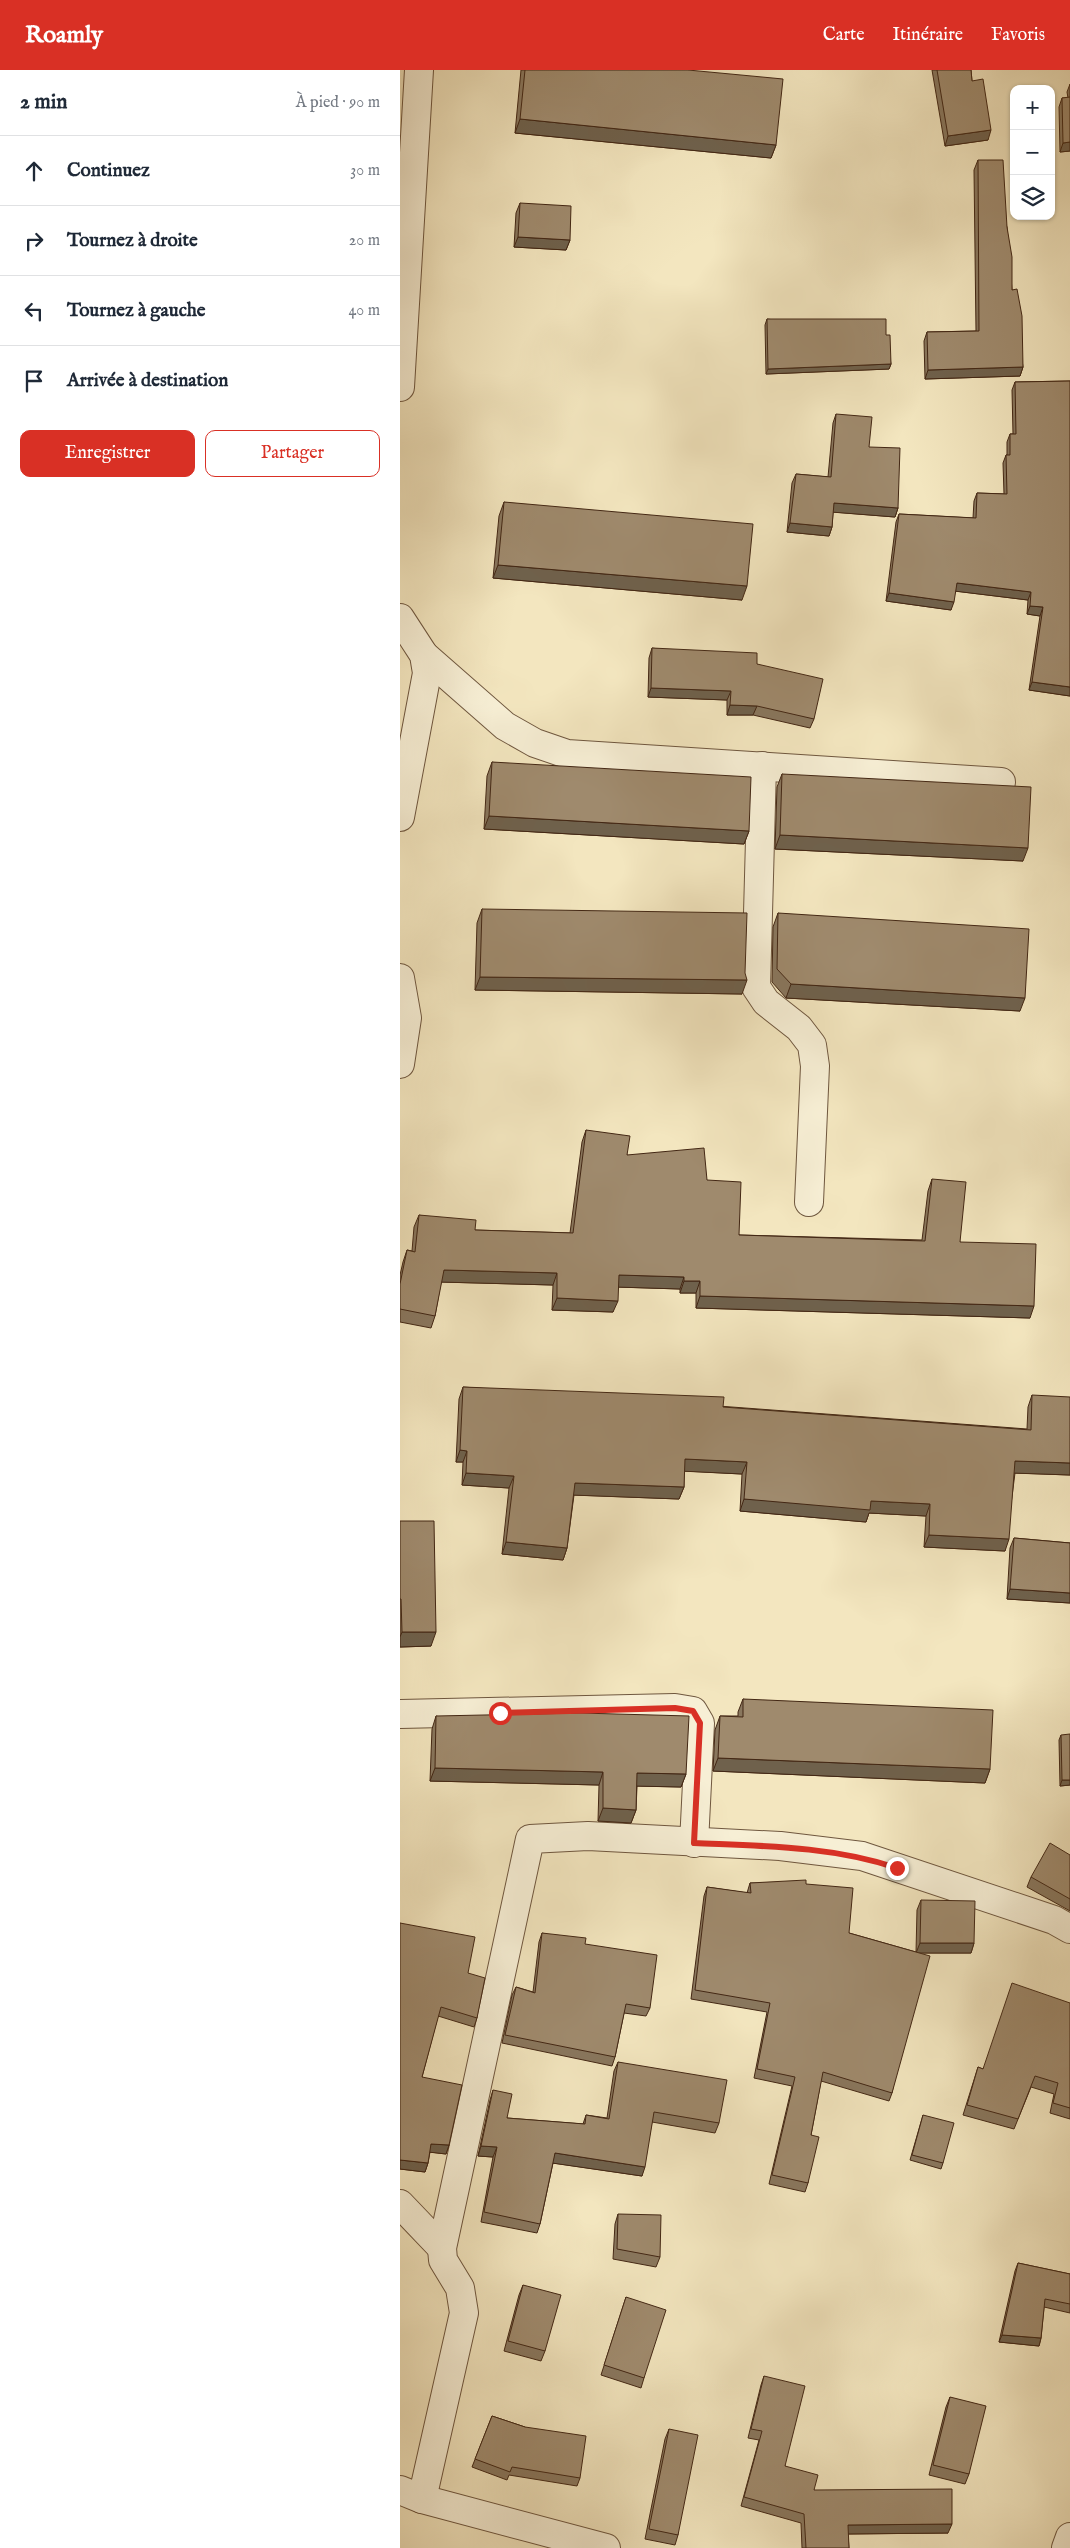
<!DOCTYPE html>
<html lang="fr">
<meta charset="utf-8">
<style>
:root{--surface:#fff;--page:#f6f6f7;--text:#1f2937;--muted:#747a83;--line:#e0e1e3;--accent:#d93025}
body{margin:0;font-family:"IM FELL English",serif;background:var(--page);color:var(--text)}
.controls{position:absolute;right:15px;top:15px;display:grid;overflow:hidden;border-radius:10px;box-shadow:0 1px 4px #0004}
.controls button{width:45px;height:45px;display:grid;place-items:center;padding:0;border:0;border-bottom:1px solid var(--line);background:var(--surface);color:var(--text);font:25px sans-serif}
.stop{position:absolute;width:15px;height:15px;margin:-11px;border:4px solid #d93025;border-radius:50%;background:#fff}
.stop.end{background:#d93025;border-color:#fff;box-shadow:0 1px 5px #0008}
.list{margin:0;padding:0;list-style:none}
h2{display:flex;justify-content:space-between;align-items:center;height:65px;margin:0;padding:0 20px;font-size:21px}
h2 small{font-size:16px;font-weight:400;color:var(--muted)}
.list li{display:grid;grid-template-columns:32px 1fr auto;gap:15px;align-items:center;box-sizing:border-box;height:70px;padding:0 20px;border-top:1px solid var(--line)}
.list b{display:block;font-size:19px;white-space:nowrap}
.list em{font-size:16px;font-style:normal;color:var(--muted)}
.actions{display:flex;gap:10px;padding:15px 20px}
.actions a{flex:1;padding:11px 0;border:1px solid var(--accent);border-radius:10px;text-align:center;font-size:18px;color:var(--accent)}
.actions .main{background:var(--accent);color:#fff}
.icon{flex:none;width:28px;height:28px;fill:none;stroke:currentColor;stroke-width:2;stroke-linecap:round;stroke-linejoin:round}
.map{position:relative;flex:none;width:670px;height:2478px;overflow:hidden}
header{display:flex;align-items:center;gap:30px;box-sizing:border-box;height:70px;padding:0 25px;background:var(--accent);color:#fff}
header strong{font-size:24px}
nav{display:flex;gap:28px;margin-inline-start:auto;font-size:18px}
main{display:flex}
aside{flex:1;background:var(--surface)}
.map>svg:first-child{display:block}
</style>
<header>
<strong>Roamly</strong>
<nav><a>Carte</a><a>Itinéraire</a><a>Favoris</a></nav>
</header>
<main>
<aside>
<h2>2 min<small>À pied · 90 m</small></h2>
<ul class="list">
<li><svg class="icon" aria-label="ahead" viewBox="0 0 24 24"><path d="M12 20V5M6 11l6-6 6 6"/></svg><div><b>Continuez</b></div><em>30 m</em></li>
<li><svg class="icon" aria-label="right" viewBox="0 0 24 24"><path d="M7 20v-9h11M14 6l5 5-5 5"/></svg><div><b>Tournez à droite</b></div><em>20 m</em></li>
<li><svg class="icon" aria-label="left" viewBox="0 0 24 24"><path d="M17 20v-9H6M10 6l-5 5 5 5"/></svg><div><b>Tournez à gauche</b></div><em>40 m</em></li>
<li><svg class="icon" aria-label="arrive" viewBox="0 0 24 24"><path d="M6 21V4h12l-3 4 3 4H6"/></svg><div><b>Arrivée à destination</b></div></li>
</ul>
<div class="actions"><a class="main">Enregistrer</a><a>Partager</a></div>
</aside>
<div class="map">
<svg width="670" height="2478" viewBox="0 0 670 2478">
<rect width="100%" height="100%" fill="#f3e6bf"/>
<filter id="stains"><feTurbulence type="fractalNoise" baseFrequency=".004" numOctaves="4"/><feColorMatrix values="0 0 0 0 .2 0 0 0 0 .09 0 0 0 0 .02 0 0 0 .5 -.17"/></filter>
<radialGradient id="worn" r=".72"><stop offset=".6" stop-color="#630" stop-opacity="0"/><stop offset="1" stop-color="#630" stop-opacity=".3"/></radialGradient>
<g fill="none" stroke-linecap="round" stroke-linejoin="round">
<g stroke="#6f573f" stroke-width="30">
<g id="street">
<polyline points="0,317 19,0"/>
<polyline points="0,548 24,585 27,603 0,747"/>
<polyline points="24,585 105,656 135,673 167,684 601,712"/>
<polyline points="362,696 356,917 366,932 399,958 412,975 415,996 409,1132"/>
<polyline points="0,908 7,948 0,994"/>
<polyline points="0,1644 275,1638 293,1641 300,1653 294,1773"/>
<polyline points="0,2134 42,2178"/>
<polyline points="0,2420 22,2429 206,2478"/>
<polyline points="22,2429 64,2243 60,2218 43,2190 42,2178 130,1769 188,1766 380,1776 462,1786 654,1850 670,1859"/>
<polyline points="666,2478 670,2467"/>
</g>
</g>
<use href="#street" stroke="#f7efd5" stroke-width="28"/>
</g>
<g fill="#89775e" stroke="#432714">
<polygon points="121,0 288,0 376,75 371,88 115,63"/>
<polygon points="532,0 571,0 572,11 588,70 545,76"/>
<polygon points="670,14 670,81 660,82 659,37 662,28 668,28 667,22"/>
<polygon points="578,90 607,157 612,220 623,297 620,306 525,309 524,271 527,262 576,261 574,100"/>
<polygon points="120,133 170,170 166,180 114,177 116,143"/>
<polygon points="367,249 486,265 491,294 489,299 366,304 365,255"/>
<polygon points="670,311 670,626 629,620 640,546 627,544 628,530 555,521 551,540 486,531 496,452 499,444 573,448 574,431 577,423 604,424 603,393 606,385 607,385 607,372 610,364 613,364 612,320 615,312"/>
<polygon points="436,344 469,377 498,438 495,447 433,442 432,457 429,466 387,462 392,413 396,404 428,407 433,353"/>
<polygon points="104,432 342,530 93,508 99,446"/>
<polygon points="252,578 357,594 414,649 410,658 353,645 327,645 327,630 248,627 249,588"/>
<polygon points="92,692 349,761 344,774 84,759 87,706"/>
<polygon points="382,704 623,791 375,779 377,717"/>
<polygon points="82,839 342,924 75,920 77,853"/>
<polygon points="378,843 620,941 386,928 372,912 373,857"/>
<polygon points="186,1060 227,1085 307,1110 339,1165 522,1170 528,1121 532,1109 560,1172 630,1248 296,1238 296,1223 280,1223 280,1219 218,1217 213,1242 152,1240 153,1215 41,1212 35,1246 31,1258 0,1252 0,1205 3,1192 7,1180 12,1181 14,1157 19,1145 75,1160 170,1163 182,1072"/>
<polygon points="63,1317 627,1359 628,1337 632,1325 670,1405 615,1403 605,1481 524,1477 526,1446 469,1443 466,1452 340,1441 342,1404 284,1401 284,1417 279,1429 174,1425 167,1478 163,1490 102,1484 109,1418 62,1415 63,1392 56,1392 59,1329"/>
<polygon points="0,1451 31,1576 0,1577"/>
<polygon points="614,1468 670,1473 670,1533 607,1529 610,1478"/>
<polygon points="343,1629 590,1699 585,1713 313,1701 315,1660 320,1646 338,1646 338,1642"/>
<polygon points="36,1646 286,1704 281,1717 237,1716 236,1740 231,1753 198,1751 199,1715 30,1711 32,1659"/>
<polygon points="661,1665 670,1715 660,1716 659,1670"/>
<polygon points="670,1785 670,1841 627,1817 631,1807"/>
<polygon points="350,1813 406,1814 449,1863 516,1882 517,1840 521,1830 574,1873 571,1883 520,1883 492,2023 489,2031 421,2011 411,2065 408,2113 405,2122 369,2114 392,2016 354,2008 367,1942 291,1929 304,1826 307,1817 347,1823"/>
<polygon points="0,1853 68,1903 77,1948 74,1957 38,1946 22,2007 49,2075 46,2084 30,2082 28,2093 25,2102 0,2099"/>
<polygon points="142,1863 185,1874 250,1938 246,1946 224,1943 215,1987 212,1996 102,1973 112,1925 116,1917 133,1922 139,1872"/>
<polygon points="670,1933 670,2049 650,2043 654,2024 631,2017 614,2059 563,2045 578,1997 583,1999"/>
<polygon points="218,1992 319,2053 315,2063 252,2052 242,2106 153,2093 140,2154 137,2163 81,2152 93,2087 78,2086 90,2030 93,2020 107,2048 183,2054 186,2045 207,2048 214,2001"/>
<polygon points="523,2045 543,2093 541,2099 510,2090"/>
<polygon points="218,2144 260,2187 256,2197 213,2189 215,2154"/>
<polygon points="618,2193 670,2204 670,2243 644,2237 641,2268 639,2276 599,2272 615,2201"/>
<polygon points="123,2215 145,2281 141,2291 104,2281 119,2225"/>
<polygon points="226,2227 244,2308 241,2318 201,2305"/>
<polygon points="364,2306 385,2396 414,2420 548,2463 448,2464 449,2478 402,2478 401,2453 341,2436 359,2370 348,2368 361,2315"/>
<polygon points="550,2327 569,2404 565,2414 529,2405 546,2337"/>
<polygon points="92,2346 125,2357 180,2408 177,2416 109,2405 107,2410 72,2397"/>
<polygon points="269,2359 278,2465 275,2475 245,2469 265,2369"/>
</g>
<g fill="#6f614c" stroke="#432714">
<polygon points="120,49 376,75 371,88 115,63"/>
<polygon points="591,60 588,70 545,76 548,66"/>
<polygon points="670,72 670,81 660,82 663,73"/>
<polygon points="118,167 170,170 166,180 114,177"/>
<polygon points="491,294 489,299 366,304 368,299"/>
<polygon points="623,297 620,306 525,309 528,300"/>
<polygon points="434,433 498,438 495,447 431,442"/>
<polygon points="390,453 432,457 429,466 387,462"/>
<polygon points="98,495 347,516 342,530 93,508"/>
<polygon points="557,513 631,522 628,530 554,521"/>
<polygon points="489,523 554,532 551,540 486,531"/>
<polygon points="630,536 643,537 640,546 627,544"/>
<polygon points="632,612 670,617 670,626 629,620"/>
<polygon points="251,618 331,621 327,630 248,627"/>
<polygon points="330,635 357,636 353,645 327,645"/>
<polygon points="89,746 349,761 344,774 84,759"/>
<polygon points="380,765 628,778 623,791 375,779"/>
<polygon points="80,907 347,910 342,924 75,920"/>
<polygon points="391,914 625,928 620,941 386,928"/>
<polygon points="44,1200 157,1203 153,1215 39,1212"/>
<polygon points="219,1205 284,1207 280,1219 215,1217"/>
<polygon points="284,1211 300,1211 296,1223 280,1223"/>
<polygon points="300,1226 634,1236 630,1248 296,1238"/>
<polygon points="157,1228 218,1231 213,1242 152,1240"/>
<polygon points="60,1380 67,1381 63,1392 56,1392"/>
<polygon points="285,1389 347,1392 342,1404 280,1401"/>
<polygon points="615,1391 670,1393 670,1405 611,1403"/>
<polygon points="66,1403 114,1406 109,1418 62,1415"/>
<polygon points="175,1413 284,1417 279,1429 171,1425"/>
<polygon points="344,1429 471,1431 530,1434 526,1446 469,1443 466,1452 340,1441"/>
<polygon points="529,1465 609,1469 605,1481 524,1477"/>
<polygon points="106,1472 167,1478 163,1490 102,1484"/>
<polygon points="610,1519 670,1523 670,1533 607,1529"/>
<polygon points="2,1562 36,1562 31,1576 0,1577 0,1567"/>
<polygon points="318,1688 590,1699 585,1713 313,1701"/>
<polygon points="35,1698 203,1702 199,1715 30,1711"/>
<polygon points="237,1703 286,1704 281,1717 232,1716"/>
<polygon points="662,1710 670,1710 670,1715 660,1716"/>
<polygon points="203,1738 236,1740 231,1753 198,1751"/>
<polygon points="520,1873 574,1873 571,1883 516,1883"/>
<polygon points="31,2074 49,2075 46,2084 28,2082"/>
<polygon points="81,2076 97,2077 93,2087 78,2086"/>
<polygon points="155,2083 245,2097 242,2106 152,2093"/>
<polygon points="0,2090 28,2093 25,2102 0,2099"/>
<polygon points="602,2265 641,2268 639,2276 599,2272"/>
<polygon points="552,2454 548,2463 445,2464 448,2455"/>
</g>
<g fill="#9f8a6d" stroke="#432714">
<polygon points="125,0 288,0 383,9 376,75 120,49"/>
<polygon points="537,0 571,0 572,11 583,9 591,60 548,66"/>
<polygon points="670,27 670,72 663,73 662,28"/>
<polygon points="578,90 603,90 607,157 612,187 612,220 617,219 622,246 623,297 528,300 527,262 579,261"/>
<polygon points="120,133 171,136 170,170 118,167"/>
<polygon points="367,249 486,249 486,265 490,265 491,294 368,299"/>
<polygon points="670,311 670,617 632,612 643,537 630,536 631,522 557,513 554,532 489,523 499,444 576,448 577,423 607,424 606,385 610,385 610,364 616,364 615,312"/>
<polygon points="436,344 472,347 469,377 500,378 498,438 434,433 432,457 390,453 396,404 431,407"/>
<polygon points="104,432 353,454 347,516 98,495"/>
<polygon points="252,578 357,583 357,594 423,609 414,649 357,636 330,635 331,621 251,618"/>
<polygon points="92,692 351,707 349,761 89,746"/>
<polygon points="382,704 631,717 628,778 380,765"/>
<polygon points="82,839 347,843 345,903 347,910 80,907"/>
<polygon points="378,843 629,859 625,928 391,914 377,899"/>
<polygon points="186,1060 230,1066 227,1085 304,1078 307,1110 341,1112 339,1165 525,1171 532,1109 566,1112 560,1172 636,1174 634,1236 300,1226 300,1211 284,1211 284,1207 219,1205 218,1231 157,1228 157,1203 44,1200 35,1246 0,1239 0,1214 7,1180 15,1182 19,1145 76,1150 75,1160 173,1163"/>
<polygon points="63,1317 324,1327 323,1337 631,1360 632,1325 670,1327 670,1393 615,1391 609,1469 529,1465 530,1434 471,1431 470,1440 344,1429 347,1392 285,1389 284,1417 175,1413 167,1478 106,1472 114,1406 66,1403 67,1381 60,1380"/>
<polygon points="0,1451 34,1451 36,1562 2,1562 1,1529 0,1529"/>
<polygon points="614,1468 670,1473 670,1523 610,1519"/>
<polygon points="343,1629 593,1640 590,1699 318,1688 320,1646 343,1647"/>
<polygon points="180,1643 289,1646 286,1704 237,1703 236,1740 203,1738 203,1702 35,1698 36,1646"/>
<polygon points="670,1664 670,1710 662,1710 661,1665"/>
<polygon points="650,1773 670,1785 670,1829 631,1807"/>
<polygon points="406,1810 406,1814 453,1818 449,1863 530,1886 492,2023 423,2002 411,2065 419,2067 408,2113 372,2105 395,2007 357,1999 370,1933 295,1920 307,1817 351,1823 350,1813"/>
<polygon points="521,1830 575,1831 574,1873 520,1873"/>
<polygon points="0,1853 75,1867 68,1903 85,1908 77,1948 41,1937 22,2007 62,2015 49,2075 31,2074 28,2093 0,2090"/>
<polygon points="142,1863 186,1868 185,1874 257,1885 250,1938 226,1934 215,1987 105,1965 116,1917 135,1923"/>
<polygon points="612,1913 670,1933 670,2038 653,2033 658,2013 635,2006 618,2049 567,2035 578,1997 583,1999"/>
<polygon points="218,1992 327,2010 319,2053 254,2042 245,2097 155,2083 140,2154 84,2142 97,2077 81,2076 93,2020 112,2024 107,2048 185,2054 186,2045 209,2049"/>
<polygon points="523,2045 554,2053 543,2093 512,2085"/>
<polygon points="218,2144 261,2145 260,2187 217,2179"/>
<polygon points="618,2193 670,2204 670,2234 645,2229 641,2268 602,2265"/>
<polygon points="123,2215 161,2225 145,2281 108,2271"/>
<polygon points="226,2227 266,2240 244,2308 204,2295"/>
<polygon points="364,2306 405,2316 385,2396 418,2405 414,2420 552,2419 552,2454 448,2455 449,2478 406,2478 404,2444 344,2427 362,2361 351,2359"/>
<polygon points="550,2327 586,2336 569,2404 533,2395"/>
<polygon points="92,2346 125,2357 186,2366 180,2408 112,2397 110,2402 75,2389"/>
<polygon points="269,2359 298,2365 278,2465 249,2459"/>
</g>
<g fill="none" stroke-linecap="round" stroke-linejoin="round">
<path stroke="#d93025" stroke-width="6" d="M100 1643 275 1638 293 1641 300 1653 294 1773C362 1776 432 1776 497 1798"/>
</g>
<rect width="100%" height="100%" filter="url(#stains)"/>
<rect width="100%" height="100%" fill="url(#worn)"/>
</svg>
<div class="controls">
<button>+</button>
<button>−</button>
<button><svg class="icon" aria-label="layers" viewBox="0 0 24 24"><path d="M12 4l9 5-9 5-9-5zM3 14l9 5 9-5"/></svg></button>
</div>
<div class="stop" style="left:100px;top:1643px"></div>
<div class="stop end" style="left:497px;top:1798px"></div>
</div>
</main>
